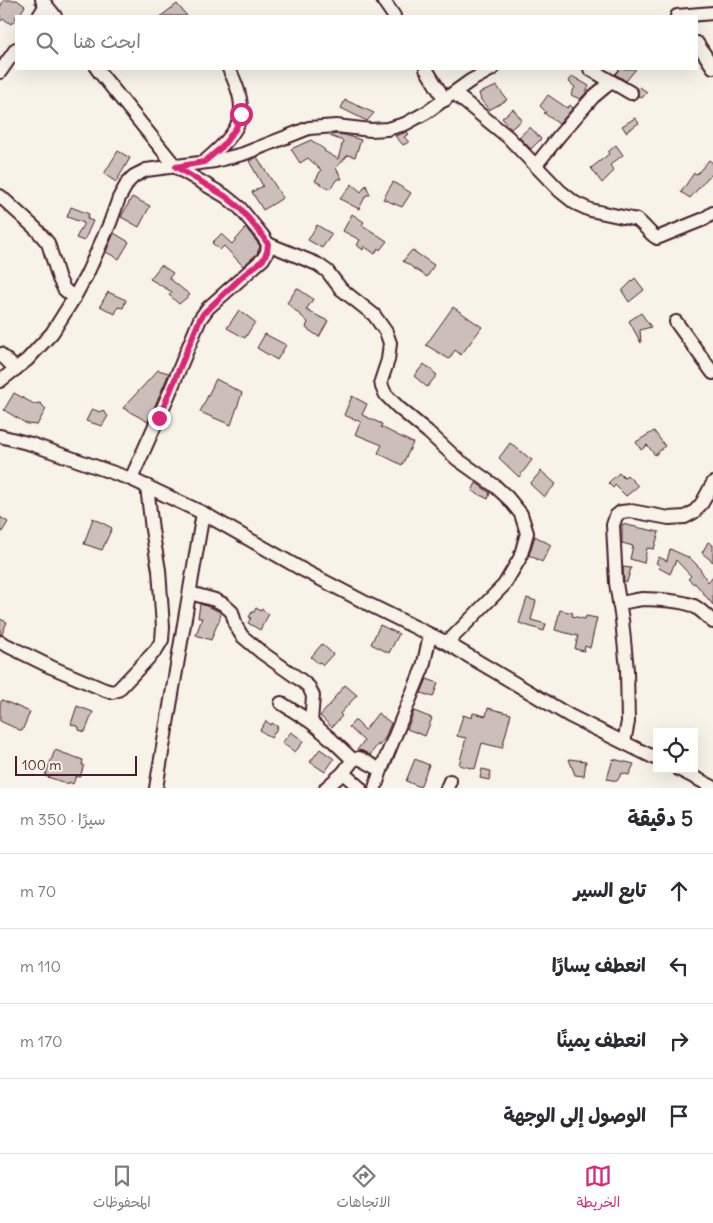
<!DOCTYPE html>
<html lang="ar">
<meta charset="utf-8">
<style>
:root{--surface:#fff;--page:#f7f7f7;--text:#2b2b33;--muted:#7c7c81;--line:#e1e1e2;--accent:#db2777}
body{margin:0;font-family:Delius,"Playpen Sans Arabic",sans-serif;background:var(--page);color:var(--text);direction:rtl}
.controls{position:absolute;right:15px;bottom:15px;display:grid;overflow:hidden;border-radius:0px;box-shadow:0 5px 20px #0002}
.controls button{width:45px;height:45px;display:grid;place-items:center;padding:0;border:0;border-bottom:1px solid var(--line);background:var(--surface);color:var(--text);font:25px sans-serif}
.scale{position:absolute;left:15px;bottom:12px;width:122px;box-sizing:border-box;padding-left:5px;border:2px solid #4a1f2b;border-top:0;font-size:14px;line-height:18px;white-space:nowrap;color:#4a1f2b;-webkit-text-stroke:4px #f7f3e8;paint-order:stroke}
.stop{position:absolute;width:15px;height:15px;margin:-11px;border:4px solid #db2777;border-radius:50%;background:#fff}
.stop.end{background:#db2777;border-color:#fff;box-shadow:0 1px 5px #0008}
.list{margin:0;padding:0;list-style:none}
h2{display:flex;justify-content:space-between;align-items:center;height:65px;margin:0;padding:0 20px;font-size:21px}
h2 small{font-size:16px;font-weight:400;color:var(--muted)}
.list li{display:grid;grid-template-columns:32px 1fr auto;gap:15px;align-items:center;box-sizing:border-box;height:75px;padding:0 20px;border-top:1px solid var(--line)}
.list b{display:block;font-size:19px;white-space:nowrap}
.list em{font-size:16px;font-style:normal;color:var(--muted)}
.icon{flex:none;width:28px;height:28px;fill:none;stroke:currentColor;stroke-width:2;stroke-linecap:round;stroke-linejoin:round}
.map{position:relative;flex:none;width:713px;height:788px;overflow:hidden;direction:ltr}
.search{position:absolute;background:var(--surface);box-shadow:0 5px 20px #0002;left:15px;right:15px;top:15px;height:55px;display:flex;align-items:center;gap:12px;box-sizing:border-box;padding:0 18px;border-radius:0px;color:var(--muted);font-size:19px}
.sheet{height:365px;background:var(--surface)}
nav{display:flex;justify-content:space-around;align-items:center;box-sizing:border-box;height:70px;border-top:1px solid var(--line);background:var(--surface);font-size:14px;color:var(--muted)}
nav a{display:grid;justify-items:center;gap:2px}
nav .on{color:var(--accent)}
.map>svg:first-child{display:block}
</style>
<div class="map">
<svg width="713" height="788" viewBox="0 0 713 788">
<rect width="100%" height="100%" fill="#f7f3e8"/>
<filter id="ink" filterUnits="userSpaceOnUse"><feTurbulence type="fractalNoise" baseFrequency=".02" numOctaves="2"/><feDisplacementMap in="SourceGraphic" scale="10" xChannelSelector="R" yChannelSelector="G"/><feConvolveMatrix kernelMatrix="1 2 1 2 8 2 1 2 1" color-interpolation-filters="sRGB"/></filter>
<g filter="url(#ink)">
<g fill="#ccbfb9" stroke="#4a1f2b">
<polygon points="4,0 17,0 25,6 19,16 16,16 16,19 11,24 4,19 0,21 0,7"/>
<polygon points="177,4 187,16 161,16"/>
<polygon points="620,69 636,69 626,81 615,74"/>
<polygon points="572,76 589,86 585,94 580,99 571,95 575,87 569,82"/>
<polygon points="497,86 507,100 489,110 481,100 479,93"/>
<polygon points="640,87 647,92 642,98 638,96 638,89"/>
<polygon points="548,95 567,108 570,105 573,108 559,124 544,113 546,112 540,106"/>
<polygon points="345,100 374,113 367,121 341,108"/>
<polygon points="513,109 522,120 511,129 502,118"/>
<polygon points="635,118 639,123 626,132 622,126"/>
<polygon points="530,127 541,139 531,149 519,137"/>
<polygon points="407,132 409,134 404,137 409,142 403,145 395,136"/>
<polygon points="336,134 345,135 361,140 355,157 348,155 336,168 342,179 337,179 330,189 315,181 321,170 308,158 300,163 291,149 311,140 325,150 324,151 338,159 343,141 330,136 331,135"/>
<polygon points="616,145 623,155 610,165 614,171 602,183 591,168 609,154 608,152"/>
<polygon points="118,151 130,158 116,182 104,174"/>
<polygon points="257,157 283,198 263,210 252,192 263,186 249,161"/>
<polygon points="709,160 713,163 713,177 710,175 690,198 681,192 694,173 697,174"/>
<polygon points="393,182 411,193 402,207 383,199"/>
<polygon points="352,184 361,192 366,185 370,195 366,195 359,209 340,199"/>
<polygon points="132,197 150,206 139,227 121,217"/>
<polygon points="71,207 89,214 87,219 93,221 84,241 76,238 84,223 67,217"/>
<polygon points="352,214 364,222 362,225 387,241 380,250 378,248 375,254 364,246 363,250 357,245 360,240 343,231"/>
<polygon points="317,225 332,234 322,248 308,240"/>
<polygon points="246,228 260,246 257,254 243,266 224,246 220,250 212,243 221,234 232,244"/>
<polygon points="114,233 129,242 119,259 106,252"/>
<polygon points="412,250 434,265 427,277 403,261"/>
<polygon points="161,265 173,273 169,278 190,295 179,304 169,295 172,292 150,279"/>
<polygon points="635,278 644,290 629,302 622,291"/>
<polygon points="297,288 313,299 306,310 328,321 319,337 306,328 308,322 287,303"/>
<polygon points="108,292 126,300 123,308 118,307 115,314 100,306"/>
<polygon points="453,307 482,327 461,355 455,350 449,359 426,345"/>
<polygon points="239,310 255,322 245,338 227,328"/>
<polygon points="641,313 651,327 640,330 641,343 629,321"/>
<polygon points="265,334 286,345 277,360 257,348"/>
<polygon points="424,364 437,375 427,387 414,376"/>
<polygon points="158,370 169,373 148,422 123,408"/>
<polygon points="216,379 242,393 231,425 200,412"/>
<polygon points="14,393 34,404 40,403 46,409 37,425 27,424 4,410"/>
<polygon points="352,396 367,404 362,415 382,424 381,427 413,443 402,465 378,453 382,445 355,434 361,422 344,415"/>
<polygon points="92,409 100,412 102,410 108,416 102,426 86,421"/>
<polygon points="654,431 665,446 655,455 647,445 641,450 636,442"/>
<polygon points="510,443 532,460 519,477 499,458"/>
<polygon points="541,471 556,484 544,497 530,484"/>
<polygon points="619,473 624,478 627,475 638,486 630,493 626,496 615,485 613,488 608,483"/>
<polygon points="476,483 490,493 488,499 472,491"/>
<polygon points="0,517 8,522 0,535"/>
<polygon points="93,518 112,528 102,550 84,544"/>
<polygon points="622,524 659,532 654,549 647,548 644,563 630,559 633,546 622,543"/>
<polygon points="535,536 551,545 542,562 529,555"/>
<polygon points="708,542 713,545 713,562 702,553"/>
<polygon points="670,549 690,558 698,566 708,582 713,576 713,605 695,583 694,584 688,579 691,576 676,560 670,574 659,568 660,565 656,563 659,557 667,561"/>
<polygon points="623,567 631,568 627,582 624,581"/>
<polygon points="527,598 536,601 531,620 546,624 544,631 519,623"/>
<polygon points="200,604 212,608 221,613 219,622 218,622 211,640 196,635 202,618 198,618"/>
<polygon points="256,608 261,611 262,609 269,614 260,630 248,623 251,618 249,617 252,612 254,612"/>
<polygon points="560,610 573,613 572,616 585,619 586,616 597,618 590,648 585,646 584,651 575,649 578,636 555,630"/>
<polygon points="0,619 7,622 2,634 0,634"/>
<polygon points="380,625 399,634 389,653 371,644"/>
<polygon points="322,644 333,654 323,665 320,662 318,663 311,657"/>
<polygon points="427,679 438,683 433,697 421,693"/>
<polygon points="345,685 357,695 340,714 342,716 332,727 320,716 335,699 334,698"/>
<polygon points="2,700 30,712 22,731 0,721 0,704"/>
<polygon points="77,706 93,712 85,732 79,730 79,727 71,724"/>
<polygon points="488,708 511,714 502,748 482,743 475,769 459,765 466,738 457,736 463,715 472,718 473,713 486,716"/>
<polygon points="414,711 432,718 425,736 407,729"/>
<polygon points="378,713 391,723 385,738 379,746 378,744 370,755 363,751 357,750 364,741 349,727 355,720 365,730"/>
<polygon points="266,721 271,725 272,723 278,727 271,738 260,730"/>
<polygon points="291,732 304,741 295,752 282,743"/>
<polygon points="320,749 334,759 325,772 310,762"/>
<polygon points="55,750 83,760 82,765 84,765 80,777 76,776 73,784 69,782 68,784 45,776"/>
<polygon points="415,759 429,765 420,787 406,781"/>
<polygon points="569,759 586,761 584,776 575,775"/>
<polygon points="613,759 634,764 629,775 622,773 617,781 607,779"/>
<polygon points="482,769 491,771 489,780 480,778"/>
</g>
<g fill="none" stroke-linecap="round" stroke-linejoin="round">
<g stroke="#4a1f2b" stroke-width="16">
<g id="minor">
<polyline points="42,0 55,16"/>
<polyline points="383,0 394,16"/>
<polyline points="39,16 46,5"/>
<polyline points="677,16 713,13"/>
<polyline points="697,43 713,67"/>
<polyline points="97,69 176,167 225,196 240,208 262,235 268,244 267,252 263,259 208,308 200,319 169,394 131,479"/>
<polyline points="426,69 445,100"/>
<polyline points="590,69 631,93"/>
<polyline points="0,72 16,49"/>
<path d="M454 93 508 137 560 191 575 203 590 210 637 220C645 225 649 234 657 238L704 219 713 213"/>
<path d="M204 162C241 130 252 115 229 69"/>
<polyline points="536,165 559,136 593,97 611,82"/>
<polyline points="0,196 36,229 48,243 59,279 64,289 74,298"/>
<polyline points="268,244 317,264 327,271 341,289 374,315 386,332 390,343 388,360 381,381 382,387 386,395 399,408 428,432 457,459 495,486 508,498 521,514 527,533 520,558 504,585 452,638 445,642"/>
<polyline points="676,322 713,373"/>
<polyline points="0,354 16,369"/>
<polyline points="0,381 27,360 52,333 74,298 87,274 110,223 119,198 128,182 134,176 146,170 215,161 243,154 309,128 336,126 371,130 387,129 405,124 427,112 470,81 492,69"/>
<polyline points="0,436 31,444 131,479 203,513 303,570 370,605 445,642 570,716 657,759"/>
<polyline points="190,593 215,600 223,604 232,612 236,626 242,636 261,652 302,681 309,687 313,696 311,722"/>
<path d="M619 603C627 602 635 600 643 599 655 599 684 601 694 606 701 610 707 616 713 622"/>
<polyline points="0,642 51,667 105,690 112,692 118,690 156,650 162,640 163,627 159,570 152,530 147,486"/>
<polyline points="281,703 311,722 331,739 353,760"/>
<polyline points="624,742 628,722 627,670 622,620 616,583 613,525 616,516 621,512 631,511 669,518 685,517 694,512 702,503 713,483"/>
<polyline points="678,769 713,787"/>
<polyline points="343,773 360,788"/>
<polyline points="156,788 203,513"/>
<polyline points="326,788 343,773 353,760 359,758 381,770"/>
<polyline points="375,788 381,770 423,667 430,635"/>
<polyline points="447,788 450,781"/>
</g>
</g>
<use href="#minor" stroke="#f7f3e8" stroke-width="12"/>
</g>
</g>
<g fill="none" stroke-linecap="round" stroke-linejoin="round" filter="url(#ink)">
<polyline stroke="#db2777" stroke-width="6" points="159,418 200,319 204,313 245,274 263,260 267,252 268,244 262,235 240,208 225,196 176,167 204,162 222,147 236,128 241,114"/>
</g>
</svg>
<div class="controls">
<button><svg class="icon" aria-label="locate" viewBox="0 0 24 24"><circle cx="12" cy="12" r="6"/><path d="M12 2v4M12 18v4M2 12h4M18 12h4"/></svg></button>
</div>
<div class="scale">100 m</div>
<div class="stop" style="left:241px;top:114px"></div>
<div class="stop end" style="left:159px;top:418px"></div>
<div class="search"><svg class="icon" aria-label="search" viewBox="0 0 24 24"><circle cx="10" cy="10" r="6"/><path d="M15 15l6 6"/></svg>ابحث هنا</div>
</div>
<section class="sheet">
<h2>5 دقيقة<small>سيرًا · 350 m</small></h2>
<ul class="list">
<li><svg class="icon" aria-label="ahead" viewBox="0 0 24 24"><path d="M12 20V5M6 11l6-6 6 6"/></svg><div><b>تابع السير</b></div><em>70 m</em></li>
<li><svg class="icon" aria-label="left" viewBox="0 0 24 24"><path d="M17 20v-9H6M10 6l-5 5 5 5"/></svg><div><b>انعطف يسارًا</b></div><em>110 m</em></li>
<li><svg class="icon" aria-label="right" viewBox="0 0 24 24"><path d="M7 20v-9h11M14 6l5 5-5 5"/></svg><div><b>انعطف يمينًا</b></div><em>170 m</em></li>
<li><svg class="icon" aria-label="arrive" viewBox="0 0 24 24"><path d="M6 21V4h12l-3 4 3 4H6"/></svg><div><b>الوصول إلى الوجهة</b></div></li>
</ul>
</section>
<nav>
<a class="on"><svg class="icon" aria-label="map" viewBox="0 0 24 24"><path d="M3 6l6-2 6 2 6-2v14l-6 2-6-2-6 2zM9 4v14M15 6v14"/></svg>الخريطة</a>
<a><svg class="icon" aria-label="directions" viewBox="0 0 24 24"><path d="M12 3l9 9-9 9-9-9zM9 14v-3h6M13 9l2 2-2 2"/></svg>الاتجاهات</a>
<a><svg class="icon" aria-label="saved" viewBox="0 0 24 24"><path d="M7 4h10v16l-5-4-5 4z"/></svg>المحفوظات</a>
</nav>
